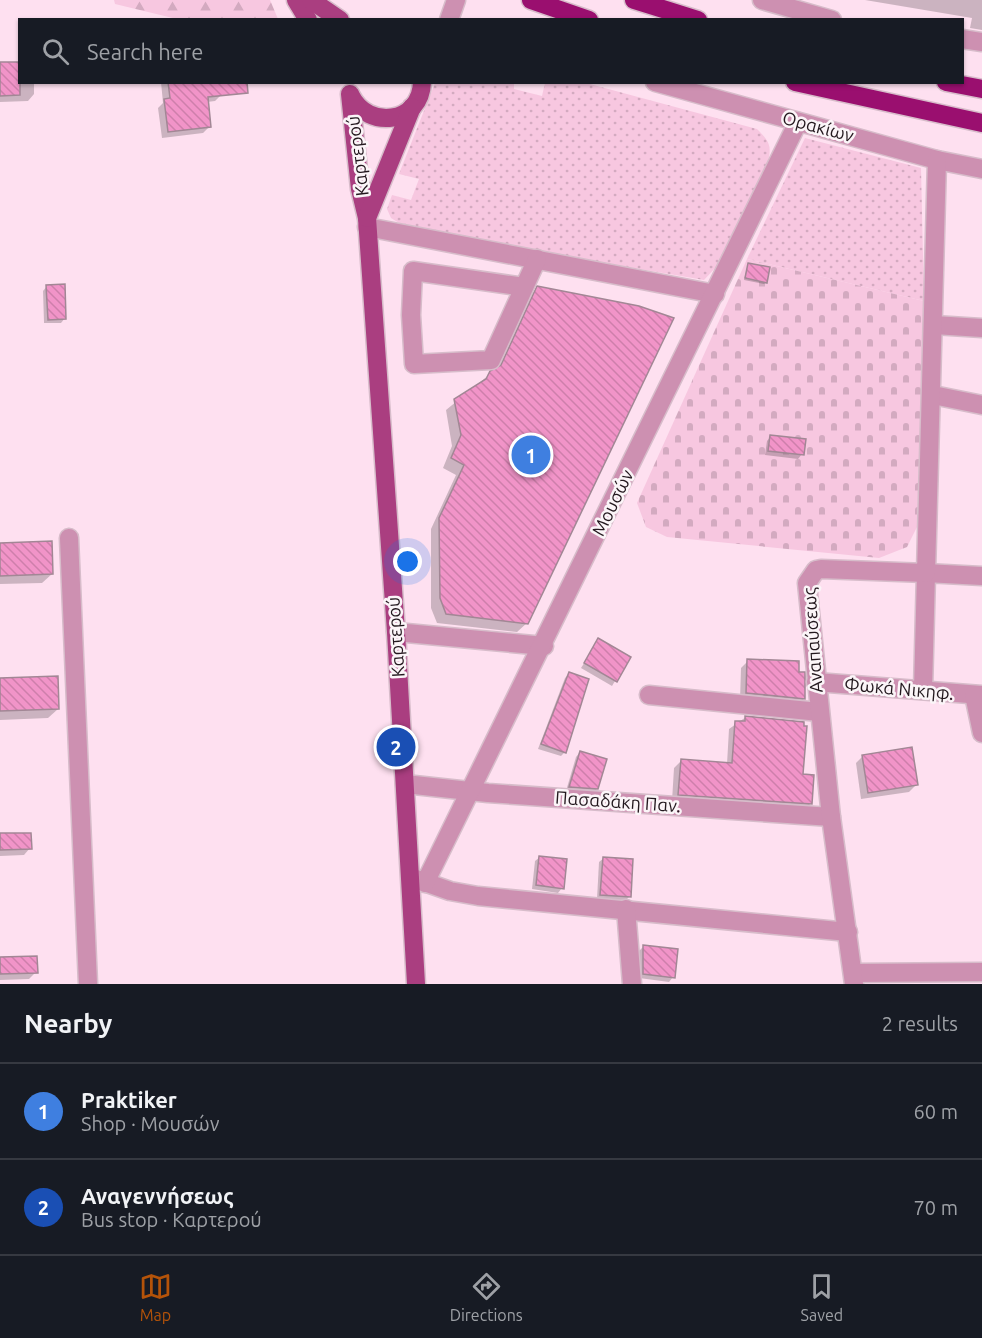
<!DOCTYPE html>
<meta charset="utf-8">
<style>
:root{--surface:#171b24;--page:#20242c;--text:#f1f3f6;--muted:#9ea1a6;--line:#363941;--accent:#b45309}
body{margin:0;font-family:Ubuntu,sans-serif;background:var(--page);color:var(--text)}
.you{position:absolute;left:408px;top:562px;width:21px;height:21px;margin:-15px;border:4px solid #fff;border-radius:50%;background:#1a73e8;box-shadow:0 0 0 9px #1a73e833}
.badge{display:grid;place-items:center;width:39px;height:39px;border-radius:50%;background:var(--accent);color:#fff;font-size:20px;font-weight:700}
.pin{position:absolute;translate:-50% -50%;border:3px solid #fff;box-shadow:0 2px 6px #0006}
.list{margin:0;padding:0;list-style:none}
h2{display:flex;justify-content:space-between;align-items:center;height:78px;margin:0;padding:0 24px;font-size:26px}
h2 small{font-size:20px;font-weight:400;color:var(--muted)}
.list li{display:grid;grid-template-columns:39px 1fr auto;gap:18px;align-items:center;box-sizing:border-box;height:96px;padding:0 24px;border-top:2px solid var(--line)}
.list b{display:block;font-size:22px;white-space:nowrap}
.list p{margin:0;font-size:20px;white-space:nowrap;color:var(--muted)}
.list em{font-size:20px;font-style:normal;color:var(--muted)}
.icon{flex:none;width:33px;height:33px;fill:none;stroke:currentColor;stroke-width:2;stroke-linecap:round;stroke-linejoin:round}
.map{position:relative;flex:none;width:982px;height:984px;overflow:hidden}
.search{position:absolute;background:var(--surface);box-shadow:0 2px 4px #0004;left:18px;right:18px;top:18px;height:66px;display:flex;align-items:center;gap:15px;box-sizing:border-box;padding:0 21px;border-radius:0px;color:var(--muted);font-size:22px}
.sheet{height:270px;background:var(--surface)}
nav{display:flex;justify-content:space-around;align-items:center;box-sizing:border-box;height:84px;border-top:2px solid var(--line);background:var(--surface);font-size:16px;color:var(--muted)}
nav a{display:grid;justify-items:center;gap:3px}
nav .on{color:var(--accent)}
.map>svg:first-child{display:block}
</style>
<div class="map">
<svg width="982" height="984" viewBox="0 0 982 984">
<defs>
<pattern id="grass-dots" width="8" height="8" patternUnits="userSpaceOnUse" patternTransform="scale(1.5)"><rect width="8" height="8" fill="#f7c7e0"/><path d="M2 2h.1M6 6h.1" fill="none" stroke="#d3aac0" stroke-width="1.8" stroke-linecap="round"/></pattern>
<pattern id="forest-firs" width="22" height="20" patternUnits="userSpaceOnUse" patternTransform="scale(1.5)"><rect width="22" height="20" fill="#f7c7e0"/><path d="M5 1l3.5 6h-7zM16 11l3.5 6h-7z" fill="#d3aac0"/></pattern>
<pattern id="cemetery-stones" width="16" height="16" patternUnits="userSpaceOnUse" patternTransform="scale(1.5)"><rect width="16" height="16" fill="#f7c7e0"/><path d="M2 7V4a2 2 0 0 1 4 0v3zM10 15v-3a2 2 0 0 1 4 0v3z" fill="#d3aac0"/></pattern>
<pattern id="building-back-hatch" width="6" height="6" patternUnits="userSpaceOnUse" patternTransform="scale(1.5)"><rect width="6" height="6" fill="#f194c8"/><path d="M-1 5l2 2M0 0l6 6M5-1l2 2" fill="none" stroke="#ce7fab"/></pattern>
</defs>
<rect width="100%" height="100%" fill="#fee0f0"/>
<g fill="url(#grass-dots)">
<path d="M435 83H514V89L542 96 545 83H586L757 129C769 141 772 145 768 162L718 265 704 280 494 244 399 223 391 218 387 209 392 195 411 200 419 179 399 174Z"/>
<polygon points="805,138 921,168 924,301 747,259"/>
</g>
<polygon fill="url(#forest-firs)" points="114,0 270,0 278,19 177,19 115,4"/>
<polygon fill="url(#cemetery-stones)" points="747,259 924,301 917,527 907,547 879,558 667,537 646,527 637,503"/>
<g fill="#0003">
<polygon points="865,0 982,0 982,30 970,28 972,18"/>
<polygon points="0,64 20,82 34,82 34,94 28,101 0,102"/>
<polygon points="161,82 221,82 222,94 215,101 207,102 210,126 203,133 162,138 158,108 163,103"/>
<polygon points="748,264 766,282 764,284 744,280"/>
<polygon points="47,286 65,318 61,323 44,323 43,291"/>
<polygon points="538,287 527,623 517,632 437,623 431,608 431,529 456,475 443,468 452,446 446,410 495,370 528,297"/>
<polygon points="771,436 802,454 798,459 765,455 767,441"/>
<polygon points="0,544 52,574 42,583 0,584"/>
<polygon points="599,640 629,658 612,686 581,668"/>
<polygon points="748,661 804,699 797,706 740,700 741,668"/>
<polygon points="569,674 565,752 561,756 538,749 565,678"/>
<polygon points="0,679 58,709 48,718 0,720"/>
<polygon points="746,717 801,775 810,804 804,811 672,801 674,768 681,761 727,764 729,729"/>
<polygon points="580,752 597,789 592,793 566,791 576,757"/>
<polygon points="863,756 916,785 909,792 861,799 856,763"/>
<polygon points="0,835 30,848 24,855 0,856"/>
<polygon points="540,857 562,888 558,893 532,889 535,861"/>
<polygon points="604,858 629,897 625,901 597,899 599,862"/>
<polygon points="643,947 673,977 669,982 639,978 639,951"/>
<polygon points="0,959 36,972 29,979 0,980"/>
</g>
<g fill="url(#building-back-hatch)" stroke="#a28795" stroke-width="1.5">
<polygon points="0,62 20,62 20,95 0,96"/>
<polygon points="168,82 247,82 248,93 208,97 211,127 168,132 164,99 170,98"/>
<polygon points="748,263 770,267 767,283 745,278"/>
<polygon points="65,284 66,319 48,320 46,285"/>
<polygon points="537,286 639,306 674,318 528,624 446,614 440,598 439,518 464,465 451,458 461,435 454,399 486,379 490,371 501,365"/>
<polygon points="770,435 806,439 804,455 768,451"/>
<polygon points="52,541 53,574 0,576 0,543"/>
<polygon points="598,638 631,657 617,682 584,663"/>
<polygon points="747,659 799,661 799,672 805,672 805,699 746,693"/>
<polygon points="569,672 589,679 566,753 541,744"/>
<polygon points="58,676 59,709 0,711 0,678"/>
<polygon points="745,716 804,722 804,726 807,726 803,774 814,775 812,804 678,795 681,759 732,763 735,721 745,721"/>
<polygon points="912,747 918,785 868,793 862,755"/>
<polygon points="580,751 607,759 598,789 569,787"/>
<polygon points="0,833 31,833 32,849 0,850"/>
<polygon points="539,856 567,859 564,889 536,885"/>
<polygon points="603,857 633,859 631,897 600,895"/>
<polygon points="643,945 678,949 675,978 643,974"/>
<polygon points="37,956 38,973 0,974 0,957"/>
</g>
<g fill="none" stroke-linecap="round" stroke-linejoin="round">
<g stroke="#d7bcca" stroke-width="21">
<g id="minor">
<polyline points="762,0 832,20"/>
<polyline points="449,20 456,0"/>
<polyline points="962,39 982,42"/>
<polyline points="655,82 937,160 982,169"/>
<polyline points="367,227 715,294"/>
<polyline points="524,287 413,271 411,315 414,364 491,360 537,259"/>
<polyline points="934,325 982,328"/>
<polyline points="933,395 982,405"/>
<polyline points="69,538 88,984"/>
<polyline points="396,632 544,646"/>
<polyline points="816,682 982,695"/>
<polyline points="923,690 926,573 982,576"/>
<polyline points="649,695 819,712"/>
<polyline points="974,695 982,733"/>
<polyline points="405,784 488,793 831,817"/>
<polyline points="416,879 450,891 478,896 848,932"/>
<polyline points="425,883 798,122"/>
<polyline points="626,909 632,984"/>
<polyline points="853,973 982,972"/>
<polyline points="854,984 831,817 807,583 816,570 821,569 926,573 937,160"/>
</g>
</g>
<g stroke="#d7bcca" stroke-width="21">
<g id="major">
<polyline points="296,0 308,20"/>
<polyline points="311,0 340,20"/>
<polyline points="350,94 360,189 367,218 396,632 416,984"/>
<path d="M351 96C368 130 421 124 422 82"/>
<polyline points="367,218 412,107"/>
</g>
</g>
<g stroke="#d7bcca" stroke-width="21">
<g id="highway">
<polyline points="531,0 589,20"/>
<polyline points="634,0 698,20"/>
<polyline points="795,82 982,123"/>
<polyline points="946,82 982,89"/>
</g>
</g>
<use href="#minor" stroke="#cd90b1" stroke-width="18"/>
<use href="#major" stroke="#aa3e80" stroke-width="18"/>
<use href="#highway" stroke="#9a0f6f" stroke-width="18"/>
</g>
<g text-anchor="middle" stroke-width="5" stroke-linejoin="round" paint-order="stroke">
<g font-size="18" fill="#23181e" stroke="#fbf5f8">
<text transform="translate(818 127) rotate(15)" y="6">Ορακίων</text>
<text transform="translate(358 156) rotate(-97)" y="6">Καρτερού</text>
<text transform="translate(613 503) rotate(-64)" y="6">Μουσών</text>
<text transform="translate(396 637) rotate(-94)" y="6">Καρτερού</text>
<text transform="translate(813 640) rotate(-94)" y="6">Αναπαύσεως</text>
<text transform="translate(899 689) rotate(5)" y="6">Φωκά Νικηφ.</text>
<text transform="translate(618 802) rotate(4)" y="6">Πασαδάκη Παν.</text>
</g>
</g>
</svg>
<div class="you"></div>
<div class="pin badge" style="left:531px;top:455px;background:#3f7fe0">1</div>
<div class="pin badge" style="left:396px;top:747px;background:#1a4fb4">2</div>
<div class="search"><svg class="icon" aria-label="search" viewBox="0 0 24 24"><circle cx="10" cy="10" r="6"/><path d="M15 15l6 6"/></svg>Search here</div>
</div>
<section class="sheet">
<h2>Nearby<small>2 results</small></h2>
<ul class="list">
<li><span class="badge" style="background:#3f7fe0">1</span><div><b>Praktiker</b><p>Shop · Μουσών</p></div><em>60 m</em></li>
<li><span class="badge" style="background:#1a4fb4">2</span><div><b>Αναγεννήσεως</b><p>Bus stop · Καρτερού</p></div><em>70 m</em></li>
</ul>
</section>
<nav>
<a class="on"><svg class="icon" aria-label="map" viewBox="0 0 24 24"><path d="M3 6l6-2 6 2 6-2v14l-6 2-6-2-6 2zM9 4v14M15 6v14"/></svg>Map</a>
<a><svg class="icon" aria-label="directions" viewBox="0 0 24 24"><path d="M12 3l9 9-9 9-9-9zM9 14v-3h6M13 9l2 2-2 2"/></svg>Directions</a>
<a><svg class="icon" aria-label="saved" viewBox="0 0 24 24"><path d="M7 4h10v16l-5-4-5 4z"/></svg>Saved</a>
</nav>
